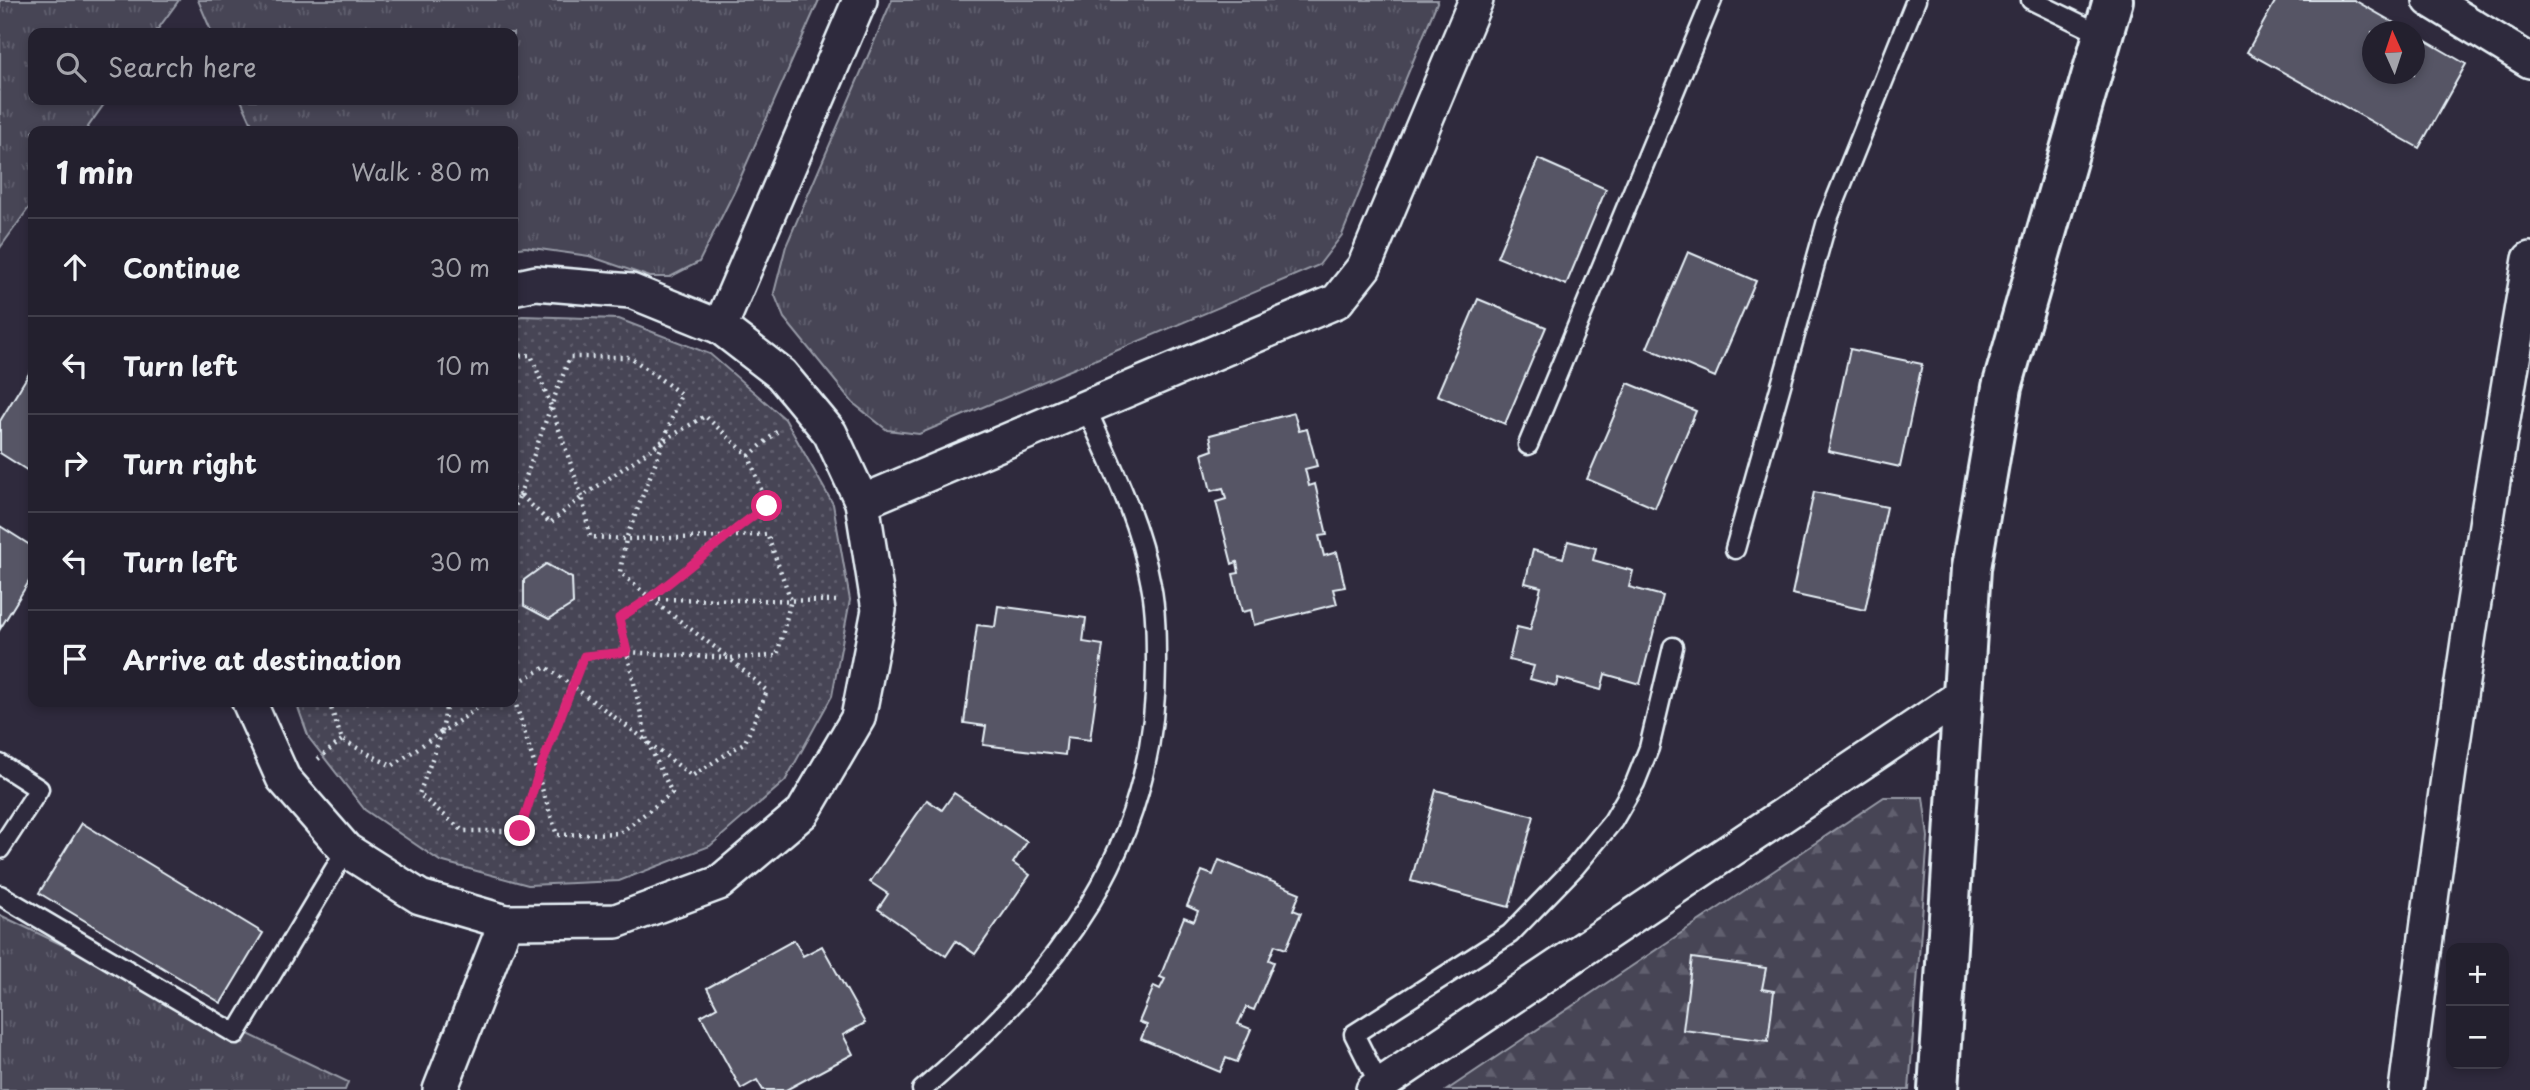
<!DOCTYPE html>
<meta charset="utf-8">
<style>
:root{--surface:#23202e;--page:#2b2836;--text:#f1f3f6;--muted:#a3a3aa;--line:#403e4a}
body{margin:0;font-family:"Playpen Sans",sans-serif;background:var(--page);color:var(--text)}
.controls{position:absolute;right:21px;bottom:21px;display:grid;overflow:hidden;border-radius:14px;box-shadow:0 4px 10px #0003}
.controls button{width:63px;height:63px;display:grid;place-items:center;padding:0;border:0;border-bottom:2px solid var(--line);background:var(--surface);color:var(--text);font:35px sans-serif}
.compass{position:absolute;left:2362px;top:21px;width:63px;height:63px;border-radius:50%;background:var(--surface);box-shadow:0 4px 10px #0003;rotate:357deg}
.stop{position:absolute;width:21px;height:21px;margin:-16px;border:5px solid #db2777;border-radius:50%;background:#fff}
.stop.end{background:#db2777;border-color:#fff;box-shadow:0 2px 7px #0008}
.list{margin:0;padding:0;list-style:none}
h2{display:flex;justify-content:space-between;align-items:center;height:91px;margin:0;padding:0 28px;font-size:30px}
h2 small{font-size:23px;font-weight:400;color:var(--muted)}
.list li{display:grid;grid-template-columns:46px 1fr auto;gap:21px;align-items:center;box-sizing:border-box;height:98px;padding:0 28px;border-top:2px solid var(--line)}
.list b{display:block;font-size:26px;white-space:nowrap}
.list em{font-size:23px;font-style:normal;color:var(--muted)}
.icon{flex:none;width:38px;height:38px;fill:none;stroke:currentColor;stroke-width:2;stroke-linecap:round;stroke-linejoin:round}
.map{position:relative;flex:none;width:2530px;height:1090px;overflow:hidden}
.search{position:absolute;background:var(--surface);box-shadow:0 4px 10px #0003;left:28px;top:28px;width:490px;height:77px;display:flex;align-items:center;gap:18px;box-sizing:border-box;padding:0 24px;border-radius:14px;color:var(--muted);font-size:26px}
.panel{position:absolute;background:var(--surface);box-shadow:0 4px 10px #0003;left:28px;top:126px;width:490px;height:581px;border-radius:14px}
.map>svg:first-child{display:block}
</style>
<div class="map">
<svg width="2530" height="1090" viewBox="0 0 2530 1090">
<defs>
<pattern id="grass-tufts" width="24" height="20" patternUnits="userSpaceOnUse" patternTransform="scale(1.75)"><rect width="24" height="20" fill="#464455"/><path d="M3 7l-1-3M5 7V3M7 7l1-3M15 17l-1-3M17 17v-4M19 17l1-3" fill="none" stroke="#615f6e"/></pattern>
<pattern id="forest-firs" width="22" height="20" patternUnits="userSpaceOnUse" patternTransform="scale(1.75)"><rect width="22" height="20" fill="#464455"/><path d="M5 1l3.5 6h-7zM16 11l3.5 6h-7z" fill="#615f6e"/></pattern>
<pattern id="park-dots" width="8" height="8" patternUnits="userSpaceOnUse" patternTransform="scale(1.75)"><rect width="8" height="8" fill="#464455"/><path d="M2 2h.1M6 6h.1" fill="none" stroke="#615f6e" stroke-width="1.8" stroke-linecap="round"/></pattern>
</defs>
<rect width="100%" height="100%" fill="#2f2a3d"/>
<filter id="ink" filterUnits="userSpaceOnUse"><feTurbulence type="fractalNoise" baseFrequency=".0143" numOctaves="2"/><feDisplacementMap in="SourceGraphic" scale="14" xChannelSelector="R" yChannelSelector="G"/><feConvolveMatrix kernelMatrix="1 2 1 2 8 2 1 2 1" color-interpolation-filters="sRGB"/></filter>
<g filter="url(#ink)">
<g fill="url(#grass-tufts)" stroke="#979aa6" stroke-width="2">
<polygon points="0,0 179,0 155,33 33,33 33,100 107,100 85,131 33,131 33,202 0,248"/>
<polygon points="198,0 819,0 735,190 699,262 670,277 650,277 589,256 525,247 513,249 513,131 255,131 241,100 513,100 513,33 212,33"/>
<polygon points="892,0 1438,0 1342,235 1319,265 919,434 887,430 853,403 784,318 774,293 786,246"/>
<polygon points="0,915 348,1082 345,1090 0,1090"/>
</g>
<polygon fill="url(#forest-firs)" stroke="#979aa6" stroke-width="2" points="1884,797 1923,797 1928,837 1909,1090 1447,1090"/>
<polygon fill="url(#park-dots)" stroke="#979aa6" stroke-width="2" points="522,316 619,319 710,354 785,419 833,504 850,600 832,696 785,781 710,846 619,881 528,885 440,861 365,810 309,738 296,702 513,702 513,318"/>
<g fill="#575565" stroke="#e8f1f8" stroke-width="2">
<polygon points="2276,0 2354,0 2410,32 2372,32 2372,74 2414,74 2414,34 2466,64 2419,148 2247,52"/>
<polygon points="1538,159 1606,189 1566,285 1497,257"/>
<polygon points="1688,252 1756,281 1715,377 1647,348"/>
<polygon points="1478,299 1546,327 1505,424 1437,395"/>
<polygon points="1850,349 1922,364 1900,467 1828,451"/>
<polygon points="33,367 33,474 0,453 0,421"/>
<polygon points="1628,383 1696,411 1655,508 1587,479"/>
<polygon points="1294,413 1299,431 1307,429 1317,466 1305,469 1309,486 1315,484 1327,535 1319,536 1324,556 1337,552 1345,587 1333,589 1337,604 1254,625 1251,610 1242,612 1233,574 1239,573 1237,562 1232,564 1216,502 1226,499 1223,488 1211,491 1202,454 1213,450 1210,435"/>
<polygon points="1814,492 1887,507 1865,610 1792,594"/>
<polygon points="0,526 33,547 33,575 0,629"/>
<polygon points="1568,541 1596,548 1593,560 1633,571 1629,587 1663,596 1640,684 1605,674 1601,690 1558,678 1556,686 1530,679 1534,666 1509,660 1517,627 1530,630 1541,587 1525,583 1533,550 1563,558"/>
<polygon points="546,564 572,578 573,604 549,619 524,606 524,580"/>
<polygon points="998,606 1086,618 1083,642 1103,645 1090,740 1067,737 1065,755 983,745 986,726 964,723 977,625 995,627"/>
<polygon points="1436,790 1534,816 1509,907 1411,881"/>
<polygon points="954,793 1027,842 1013,863 1030,875 975,954 956,941 946,956 878,909 888,894 870,882 927,800 942,810"/>
<polygon points="82,823 263,933 221,1003 39,893"/>
<polygon points="1219,860 1300,893 1293,910 1301,913 1286,949 1275,945 1269,960 1274,962 1254,1010 1246,1007 1238,1024 1251,1029 1237,1062 1226,1058 1220,1072 1141,1039 1147,1025 1139,1022 1154,986 1160,989 1165,979 1160,977 1184,917 1194,921 1198,911 1187,906 1202,871 1213,875"/>
<polygon points="794,940 803,956 822,946 865,1023 843,1035 853,1054 786,1090 763,1090 757,1080 741,1089 701,1016 717,1007 707,988"/>
<polygon points="1692,958 1766,968 1762,989 1774,991 1768,1041 1683,1030"/>
</g>
<g fill="none" stroke-linecap="round" stroke-linejoin="round">
<g stroke="#e8f1f8" stroke-width="23">
<g id="service">
<polyline points="2031,0 2101,34"/>
<polyline points="1528,445 1712,0"/>
<polyline points="1735,549 1827,221 1916,0"/>
<polyline points="0,764 39,789 0,849"/>
<polyline points="0,895 236,1034 346,850"/>
<polyline points="1380,1086 1354,1034 1510,934 1575,867 1613,821 1635,783 1649,748 1673,647"/>
<path d="M922 1090C1057 975 1156 850 1156 665 1156 639 1156 610 1151 585 1140 522 1111 464 1085 406"/>
</g>
</g>
<g stroke="#e8f1f8" stroke-width="38">
<g id="minor">
<polyline points="2430,0 2530,61"/>
<polyline points="720,327 860,0"/>
<polyline points="862,502 1337,301 1364,267 1476,0"/>
<polyline points="249,702 283,778 346,850 420,897 506,922 616,921 719,883 803,812 858,718 879,610 862,502 830,433 781,374 720,327 631,291 536,283 513,288"/>
<polyline points="440,1090 506,922"/>
<polyline points="1373,1090 1961,696"/>
<path d="M2406 1090C2441 812 2482 535 2530 259"/>
</g>
</g>
<g stroke="#e8f1f8" stroke-width="44">
<polyline id="tertiary" points="1938,1090 1971,568 2002,387 2113,0"/>
</g>
<g stroke="#e8f1f8" stroke-width="4.5" stroke-dasharray="2 5" stroke-linecap="butt">
<polyline points="513,356 531,355 551,406 570,357 630,357 681,394 664,440"/>
<polyline points="665,440 705,416 749,456 767,506 723,537"/>
<polyline points="749,456 780,429"/>
<polyline points="513,489 520,494 551,406 582,497 664,440 626,539 722,537 651,599 729,658 627,652 647,741 571,685 538,776 513,695"/>
<polyline points="513,512 520,494 550,523 582,497 590,537 626,539 620,572 651,599 619,618 627,652 584,656 571,685 546,667 513,685"/>
<polyline points="722,537 767,534 791,600 777,656 729,658"/>
<polyline points="652,599 840,601"/>
<polyline points="329,702 342,740 392,766 441,732"/>
<polyline points="447,702 442,732 487,702"/>
<polyline points="442,732 419,794 463,831 520,831 537,776"/>
<polyline points="649,743 692,776 745,742 767,691 729,658"/>
<polyline points="318,759 342,740"/>
<polyline points="538,776 557,835 620,833 672,793 647,741"/>
</g>
<use href="#service" stroke="#2f2a3d" stroke-width="18"/>
<use href="#minor" stroke="#2f2a3d" stroke-width="33"/>
<use href="#tertiary" stroke="#2f2a3d" stroke-width="38"/>
</g>
</g>
<g fill="none" stroke-linecap="round" stroke-linejoin="round" filter="url(#ink)">
<path stroke="#db2777" stroke-width="9" d="M520 831 538 775 584 656 627 652 619 618C672 586 716 541 767 506"/>
</g>
</svg>
<div class="controls">
<button>+</button>
<button>−</button>
</div>
<svg class="compass" viewBox="-18 -18 36 36"><path d="M0-13l5 13h-10z" fill="#e53935"/><path d="M0 13l5-13h-10z" fill="#a3a3aa"/></svg>
<div class="stop" style="left:767px;top:506px"></div>
<div class="stop end" style="left:520px;top:831px"></div>
<div class="search"><svg class="icon" aria-label="search" viewBox="0 0 24 24"><circle cx="10" cy="10" r="6"/><path d="M15 15l6 6"/></svg>Search here</div>
<section class="panel">
<h2>1 min<small>Walk · 80 m</small></h2>
<ul class="list">
<li><svg class="icon" aria-label="ahead" viewBox="0 0 24 24"><path d="M12 20V5M6 11l6-6 6 6"/></svg><div><b>Continue</b></div><em>30 m</em></li>
<li><svg class="icon" aria-label="left" viewBox="0 0 24 24"><path d="M17 20v-9H6M10 6l-5 5 5 5"/></svg><div><b>Turn left</b></div><em>10 m</em></li>
<li><svg class="icon" aria-label="right" viewBox="0 0 24 24"><path d="M7 20v-9h11M14 6l5 5-5 5"/></svg><div><b>Turn right</b></div><em>10 m</em></li>
<li><svg class="icon" aria-label="left" viewBox="0 0 24 24"><path d="M17 20v-9H6M10 6l-5 5 5 5"/></svg><div><b>Turn left</b></div><em>30 m</em></li>
<li><svg class="icon" aria-label="arrive" viewBox="0 0 24 24"><path d="M6 21V4h12l-3 4 3 4H6"/></svg><div><b>Arrive at destination</b></div></li>
</ul>
</section>
</div>
